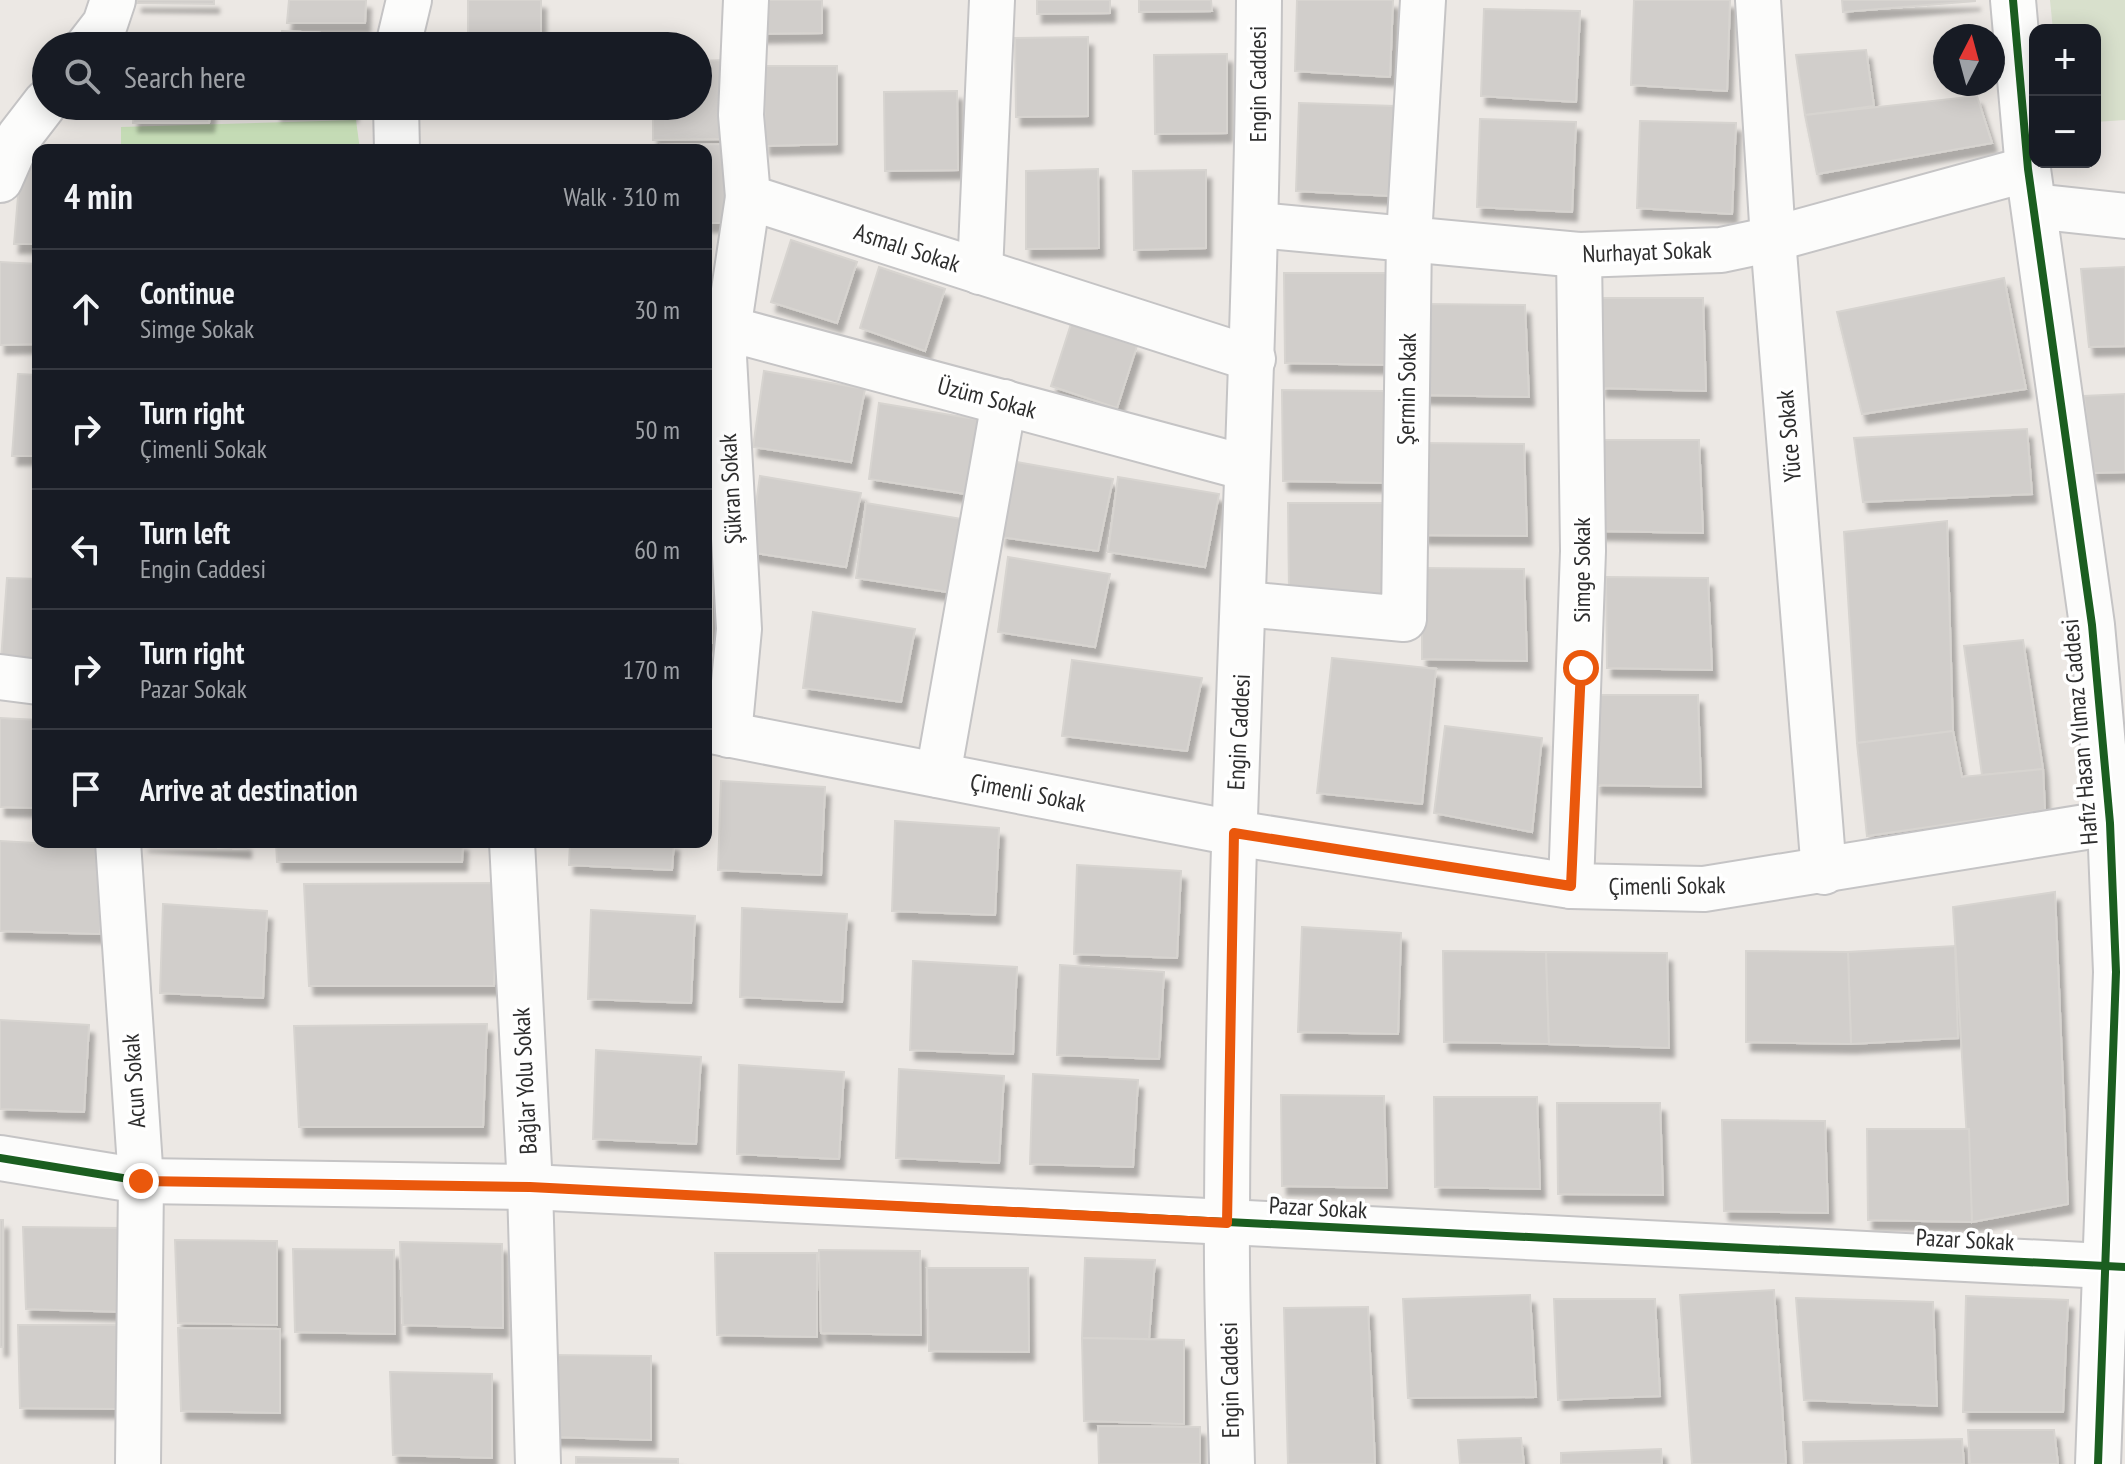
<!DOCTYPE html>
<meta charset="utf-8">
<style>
:root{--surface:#171b24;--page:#20242c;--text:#f1f3f6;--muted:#9ea1a6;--line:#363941}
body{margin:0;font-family:"PT Sans Narrow",sans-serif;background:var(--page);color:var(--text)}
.controls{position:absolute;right:24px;top:24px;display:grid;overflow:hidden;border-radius:16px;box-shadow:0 4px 20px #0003}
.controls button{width:72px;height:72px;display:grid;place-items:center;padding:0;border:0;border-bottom:2px solid var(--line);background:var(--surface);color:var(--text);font:40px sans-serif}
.compass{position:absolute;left:1933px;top:24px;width:72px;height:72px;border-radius:50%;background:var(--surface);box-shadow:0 4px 20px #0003;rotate:6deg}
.stop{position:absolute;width:24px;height:24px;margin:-18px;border:6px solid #ea580c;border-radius:50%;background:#fff}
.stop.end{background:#ea580c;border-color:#fff;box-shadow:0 2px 8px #0008}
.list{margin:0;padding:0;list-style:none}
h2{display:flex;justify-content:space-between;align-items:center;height:104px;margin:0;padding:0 32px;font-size:34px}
h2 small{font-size:26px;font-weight:400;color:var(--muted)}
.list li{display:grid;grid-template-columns:52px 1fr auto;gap:24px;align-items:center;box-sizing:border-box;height:120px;padding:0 32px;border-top:2px solid var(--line)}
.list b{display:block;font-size:30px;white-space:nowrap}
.list p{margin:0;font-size:26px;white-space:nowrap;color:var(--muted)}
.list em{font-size:26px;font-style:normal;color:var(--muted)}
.icon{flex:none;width:44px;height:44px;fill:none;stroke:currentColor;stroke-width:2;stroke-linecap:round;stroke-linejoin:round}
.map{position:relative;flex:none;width:2125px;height:1464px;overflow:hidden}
.search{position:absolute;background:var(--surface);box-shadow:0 4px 20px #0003;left:32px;top:32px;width:680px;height:88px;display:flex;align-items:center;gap:20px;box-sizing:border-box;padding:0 28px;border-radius:44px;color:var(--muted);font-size:30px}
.panel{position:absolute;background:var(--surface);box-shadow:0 4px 20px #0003;left:32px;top:144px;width:680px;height:704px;border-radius:16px}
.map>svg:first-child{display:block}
</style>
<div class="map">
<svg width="2125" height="1464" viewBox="0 0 2125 1464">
<defs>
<filter id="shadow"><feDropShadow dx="5" dy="9" stdDeviation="2" flood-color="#0004"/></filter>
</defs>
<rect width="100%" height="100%" fill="#ece8e4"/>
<polygon fill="#cee6be" points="356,120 360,150 121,150 121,127"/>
<polygon fill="#d8e0cc" points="2050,0 2125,0 2125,120 2095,122 2095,30 2053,30"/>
<g fill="#d1cecb" stroke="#d7d4d0" stroke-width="2" filter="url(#shadow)">
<polygon points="137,0 214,0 214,4 137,3"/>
<polygon points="289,0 366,0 365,23 287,23"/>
<rect x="468" y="0" width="73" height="46"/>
<polygon points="750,0 822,0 822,33 750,34"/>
<polygon points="1037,0 1110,0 1110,13 1037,14"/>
<polygon points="1139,0 1211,0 1212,11 1139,12"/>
<polygon points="1297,0 1393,0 1390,77 1295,71"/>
<polygon points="1634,0 1730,0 1727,91 1631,85"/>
<polygon points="1842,0 1975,0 1975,1 1843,12"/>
<polygon points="1484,9 1580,11 1576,102 1481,96"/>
<polygon points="282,31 359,35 358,46 281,46"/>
<polygon points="1088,37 1088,116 1016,117 1015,38"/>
<polygon points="139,40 216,44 139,46"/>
<polygon points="1866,50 1874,106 1805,115 1796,55"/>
<polygon points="1227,54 1227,133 1155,134 1154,55"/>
<polygon points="725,60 726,139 653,140 653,106 698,106 698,61"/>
<polygon points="764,66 837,66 837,144 765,146"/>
<polygon points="957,91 958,170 885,171 884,92"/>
<polygon points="1977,96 1992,143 1817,174 1805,115"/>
<polygon points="1299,103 1395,106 1391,196 1296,191"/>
<polygon points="134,106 211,106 209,123 133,123"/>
<polygon points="277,106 353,106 353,113 276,113"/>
<polygon points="1480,119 1576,122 1572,212 1477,207"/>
<polygon points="1640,121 1736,123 1732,214 1637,208"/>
<polygon points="732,144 732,223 706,223 706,150 659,150 659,145"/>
<polygon points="21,161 38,162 38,244 14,244"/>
<polygon points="1098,169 1099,248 1026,249 1026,171"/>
<polygon points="1206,170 1206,248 1134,250 1133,171"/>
<polygon points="791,240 857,262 837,323 771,302"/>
<polygon points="0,262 38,264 38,344 0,345"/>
<polygon points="879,267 945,289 925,351 860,328"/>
<polygon points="2125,267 2125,346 2089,347 2081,269"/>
<polygon points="1284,273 1387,273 1390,365 1285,363"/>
<polygon points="2004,278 2026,389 1862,414 1837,312"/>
<polygon points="1600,298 1703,298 1706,391 1601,388"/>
<polygon points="1423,304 1525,305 1529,397 1424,395"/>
<polygon points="1071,324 1137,346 1117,408 1051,386"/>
<polygon points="764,371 865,389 851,462 753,447"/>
<polygon points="18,374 38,375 38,456 12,456"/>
<polygon points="1282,390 1385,391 1387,483 1283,481"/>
<polygon points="2125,394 2125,472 2092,473 2084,396"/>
<polygon points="879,403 981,420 966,494 869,479"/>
<polygon points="2027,429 2032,494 1863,502 1854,438"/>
<polygon points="1597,440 1699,440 1703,533 1598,531"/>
<polygon points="1421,443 1524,444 1527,536 1423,535"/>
<polygon points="706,461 709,461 710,540 706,540"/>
<polygon points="1011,461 1113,479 1098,551 1001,537"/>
<polygon points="760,476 861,493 846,567 749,552"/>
<polygon points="1118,477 1219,494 1205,567 1108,552"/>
<polygon points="866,503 968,520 954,593 856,578"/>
<polygon points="1288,503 1391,503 1394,595 1289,593"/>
<polygon points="1947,521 1953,731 1857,743 1844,532"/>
<polygon points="1008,557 1110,574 1095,647 998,632"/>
<rect x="706" y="564" width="6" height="79"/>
<polygon points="1422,568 1524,569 1527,661 1422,659"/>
<polygon points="1606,577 1708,578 1712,670 1607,668"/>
<polygon points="7,578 38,579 38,660 1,660"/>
<polygon points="813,612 915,629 901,702 803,688"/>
<polygon points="2023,640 2043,769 1982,775 1964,646"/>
<polygon points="1332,658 1436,669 1422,804 1317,793"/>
<polygon points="1072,660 1202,678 1187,751 1062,736"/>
<polygon points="1595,695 1698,695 1701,787 1596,785"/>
<polygon points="0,718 38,720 38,808 0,807"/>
<polygon points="1445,726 1542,738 1532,832 1434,813"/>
<polygon points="1953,731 1962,777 2043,769 2045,810 1867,836 1857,743"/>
<polygon points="721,781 825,787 821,875 718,870"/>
<polygon points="895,821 999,828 995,915 892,911"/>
<polygon points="0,841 105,847 100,934 0,931"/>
<polygon points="143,842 246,842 246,849"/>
<polygon points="276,842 463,842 462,862 277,862"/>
<polygon points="570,842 674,842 672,870 569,865"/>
<polygon points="1077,865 1181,871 1177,958 1074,954"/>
<polygon points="498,883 494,986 309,986 304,884"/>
<polygon points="2055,892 2068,1204 1972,1222 1953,907"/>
<polygon points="163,904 267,911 263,998 160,993"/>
<polygon points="742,908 847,914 842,1002 740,997"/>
<polygon points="591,910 695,916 691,1003 588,999"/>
<polygon points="1302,927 1401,933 1398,1034 1298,1032"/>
<polygon points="1955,946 1958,1038 1851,1044 1848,952"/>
<polygon points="1443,951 1546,952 1549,1044 1444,1042"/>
<polygon points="1746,951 1848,952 1851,1044 1746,1042"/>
<polygon points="1546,952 1667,953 1669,1048 1549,1044"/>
<polygon points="913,961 1017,967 1013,1054 910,1050"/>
<polygon points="1060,965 1164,972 1159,1059 1057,1055"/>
<polygon points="0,1020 89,1025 84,1112 0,1109"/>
<polygon points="487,1024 483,1127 299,1127 294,1026"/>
<polygon points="596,1050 701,1057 696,1144 593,1139"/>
<polygon points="739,1065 844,1072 839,1159 737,1154"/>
<polygon points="899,1069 1004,1076 999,1163 896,1158"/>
<polygon points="1033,1074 1138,1080 1133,1167 1030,1164"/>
<polygon points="1281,1095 1384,1096 1387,1188 1282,1186"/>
<polygon points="1434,1097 1537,1097 1540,1189 1435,1187"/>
<polygon points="1557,1103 1660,1103 1663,1195 1558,1194"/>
<polygon points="1722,1120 1825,1121 1828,1213 1724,1211"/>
<polygon points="1867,1129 1969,1129 1972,1222 1868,1220"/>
<rect x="0" y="1220" width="3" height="127"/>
<polygon points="23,1227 125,1228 125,1312 26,1309"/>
<polygon points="175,1240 277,1241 277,1325 178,1323"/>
<polygon points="400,1242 502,1244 503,1328 403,1325"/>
<polygon points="293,1249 394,1250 395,1334 295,1332"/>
<polygon points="819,1250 920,1251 921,1335 821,1333"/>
<polygon points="715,1253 817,1253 817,1337 717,1335"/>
<polygon points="1085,1258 1155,1260 1149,1339 1082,1338"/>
<polygon points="927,1268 1028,1268 1029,1352 929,1351"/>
<polygon points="1774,1290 1786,1464 1692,1464 1680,1295"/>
<polygon points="1530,1295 1536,1397 1408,1398 1403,1299"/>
<polygon points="1966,1296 2068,1300 2063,1412 1963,1412"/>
<polygon points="1796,1298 1933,1302 1937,1406 1804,1400"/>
<polygon points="1554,1299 1655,1299 1660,1396 1558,1400"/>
<polygon points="1368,1307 1375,1464 1288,1464 1284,1308"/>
<polygon points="18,1325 120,1325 120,1409 20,1408"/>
<polygon points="178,1328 280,1329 280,1413 181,1411"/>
<polygon points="1082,1338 1184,1340 1184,1424 1084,1421"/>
<polygon points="549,1355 651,1356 651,1440 552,1437"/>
<polygon points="390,1372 492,1374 492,1458 393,1455"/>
<polygon points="1098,1426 1200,1427 1200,1464 1099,1464"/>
<polygon points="1968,1430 2054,1430 2058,1464 1970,1464"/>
<polygon points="1521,1438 1524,1464 1460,1464 1458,1440"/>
<polygon points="1962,1439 1964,1464 1804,1464 1803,1442"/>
<polygon points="1661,1449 1662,1464 1561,1464 1561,1453"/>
<polygon points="576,1457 678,1459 678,1464 576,1464"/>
</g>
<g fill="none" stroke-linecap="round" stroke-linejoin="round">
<g stroke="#c5c4c5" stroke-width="48">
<g id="minor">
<polyline points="746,0 741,115 748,197 1253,359"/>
<polyline points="1758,0 1773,239 1824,872"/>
<polyline points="2013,0 2028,169 2092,625 2110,823 2116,972 2098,1464"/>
<polyline points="88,46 105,24 113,0"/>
<polyline points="398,46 409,0"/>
<polyline points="396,106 397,150"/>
<polyline points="0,180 19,137 46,102"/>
<polyline points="2034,206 2125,216"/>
<polyline points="1257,225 1579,255 1721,250 1773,239 2028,169"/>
<polyline points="980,272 992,0"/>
<polyline points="726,328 1247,468"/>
<polyline points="1245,604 1404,619 1409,237 1423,0"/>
<polyline points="0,677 38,682"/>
<polyline points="706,730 1234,833 1571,886 1704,889 2110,823"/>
<polyline points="729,735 739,629 724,357 748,197"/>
<polyline points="938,775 1004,402"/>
<polyline points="118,842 141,1181 138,1464"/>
<polyline points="512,842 530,1187 538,1464"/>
<polyline points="1571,886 1583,551 1579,255"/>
<polyline points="0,1158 141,1181 530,1187 2125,1267"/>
<path d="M1232 1464C1230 1383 1226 1302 1227 1221 1228 814 1256 407 1259 0"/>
</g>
</g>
<use href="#minor" stroke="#fcfcfb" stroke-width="44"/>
<g stroke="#fff" stroke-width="13">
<g id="cycleway">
<polyline points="2013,0 2028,169 2092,625 2110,823 2116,972 2098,1464"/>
<polyline points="0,1158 141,1181 530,1187 2125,1267"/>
</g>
</g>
<use href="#cycleway" stroke="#1b5e20" stroke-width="8"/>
</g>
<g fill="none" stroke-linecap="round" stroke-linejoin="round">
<polyline stroke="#ea580c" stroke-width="10" points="141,1181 530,1187 1227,1223 1234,833 1571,886 1581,668"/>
</g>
<g text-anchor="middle" stroke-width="7" stroke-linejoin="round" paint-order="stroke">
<g font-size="24" fill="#2e2e2e" stroke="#fff">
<text transform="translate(1258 84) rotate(-90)" y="8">Engin Caddesi</text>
<text transform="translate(907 248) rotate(18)" y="8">Asmalı Sokak</text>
<text transform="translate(1647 252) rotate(-2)" y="8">Nurhayat Sokak</text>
<text transform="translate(1407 389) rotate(-89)" y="8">Şermin Sokak</text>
<text transform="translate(987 398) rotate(15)" y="8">Üzüm Sokak</text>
<text transform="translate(1789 436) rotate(-95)" y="8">Yüce Sokak</text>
<text transform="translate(731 489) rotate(-93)" y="8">Şükran Sokak</text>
<text transform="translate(1582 570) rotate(-90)" y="8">Simge Sokak</text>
<text transform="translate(1239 732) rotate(-87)" y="8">Engin Caddesi</text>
<text transform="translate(2080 732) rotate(-95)" y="8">Hafız Hasan Yılmaz Caddesi</text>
<text transform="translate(1028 793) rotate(11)" y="8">Çimenli Sokak</text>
<text transform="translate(1667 886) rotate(-1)" y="8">Çimenli Sokak</text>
<text transform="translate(134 1081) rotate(-94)" y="8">Acun Sokak</text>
<text transform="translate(525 1081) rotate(-93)" y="8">Bağlar Yolu Sokak</text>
<text transform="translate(1318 1208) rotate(3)" y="8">Pazar Sokak</text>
<text transform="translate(1965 1240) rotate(3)" y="8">Pazar Sokak</text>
<text transform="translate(1230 1380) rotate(-91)" y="8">Engin Caddesi</text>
</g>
</g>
</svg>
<div class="controls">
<button>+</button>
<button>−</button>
</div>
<svg class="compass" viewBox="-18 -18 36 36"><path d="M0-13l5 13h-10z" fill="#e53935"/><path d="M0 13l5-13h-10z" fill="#9ea1a6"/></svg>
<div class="stop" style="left:1581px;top:668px"></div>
<div class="stop end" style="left:141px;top:1181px"></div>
<div class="search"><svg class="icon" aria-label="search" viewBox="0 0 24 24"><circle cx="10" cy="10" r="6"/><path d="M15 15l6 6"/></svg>Search here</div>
<section class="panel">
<h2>4 min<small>Walk · 310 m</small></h2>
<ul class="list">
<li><svg class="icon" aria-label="ahead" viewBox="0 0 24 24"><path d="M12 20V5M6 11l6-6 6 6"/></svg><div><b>Continue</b><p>Simge Sokak</p></div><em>30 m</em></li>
<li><svg class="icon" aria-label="right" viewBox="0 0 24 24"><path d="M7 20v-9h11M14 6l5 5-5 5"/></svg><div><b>Turn right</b><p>Çimenli Sokak</p></div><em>50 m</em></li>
<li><svg class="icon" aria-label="left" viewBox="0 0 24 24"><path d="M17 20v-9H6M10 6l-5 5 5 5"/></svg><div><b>Turn left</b><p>Engin Caddesi</p></div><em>60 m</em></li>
<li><svg class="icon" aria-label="right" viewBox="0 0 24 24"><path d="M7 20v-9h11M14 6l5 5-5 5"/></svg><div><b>Turn right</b><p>Pazar Sokak</p></div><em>170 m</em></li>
<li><svg class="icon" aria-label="arrive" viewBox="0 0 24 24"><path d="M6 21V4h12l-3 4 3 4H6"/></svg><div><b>Arrive at destination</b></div></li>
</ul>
</section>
</div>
